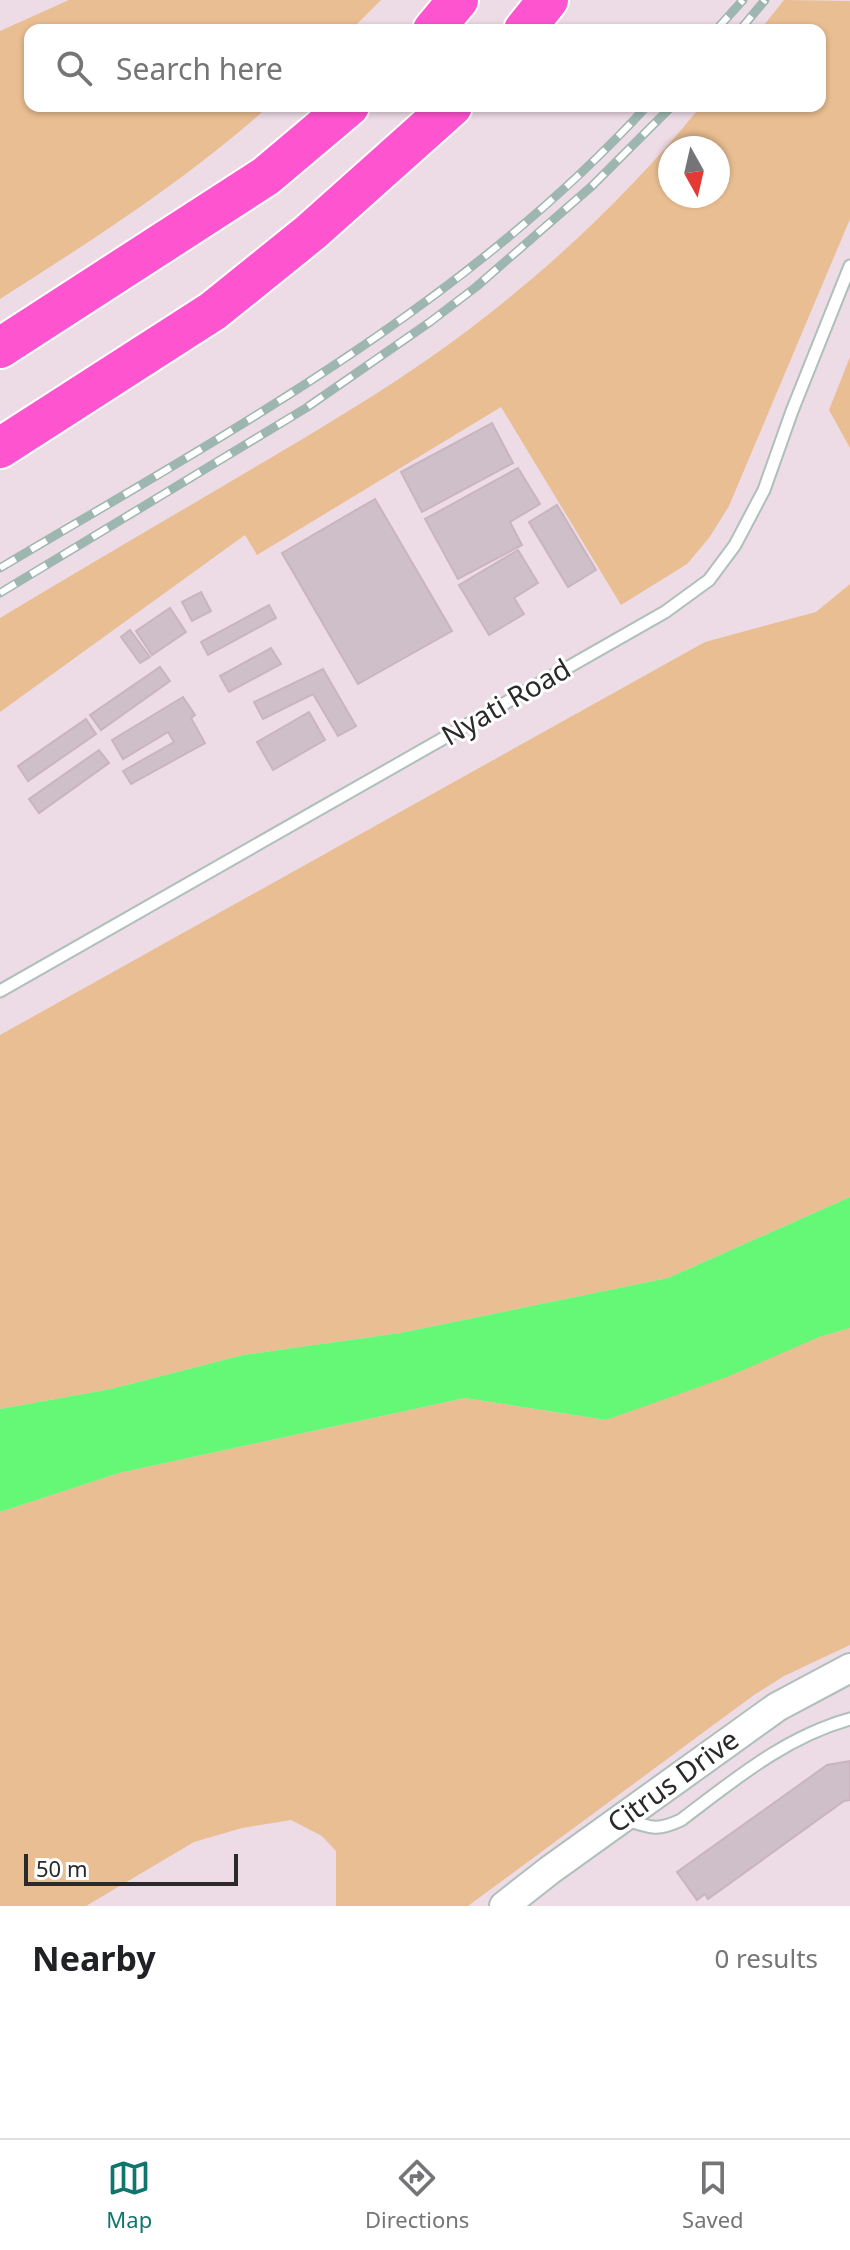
<!DOCTYPE html>
<style>
:root{--surface:#fff;--page:#f6f6f6;--text:#202124;--muted:#757577;--line:#e0e0e0;--accent:#0f766e}
body{margin:0;font-family:"Noto Sans",sans-serif;background:var(--page);color:var(--text)}
.compass{position:absolute;left:658px;top:136px;width:72px;height:72px;border-radius:50%;background:var(--surface);box-shadow:0 2px 6px #0004;rotate:172deg}
.scale{position:absolute;left:24px;bottom:20px;width:214px;box-sizing:border-box;padding-left:8px;border:4px solid #2a2a2a;border-top:0;font-size:22px;line-height:28px;white-space:nowrap;color:#2a2a2a;-webkit-text-stroke:6px #fff;paint-order:stroke}
.list{margin:0;padding:0;list-style:none}
h2{display:flex;justify-content:space-between;align-items:center;height:104px;margin:0;padding:0 32px;font-size:34px}
h2 small{font-size:26px;font-weight:400;color:var(--muted)}
.icon{flex:none;width:44px;height:44px;fill:none;stroke:currentColor;stroke-width:2;stroke-linecap:round;stroke-linejoin:round}
.map{position:relative;flex:none;width:850px;height:1906px;overflow:hidden}
.search{position:absolute;background:var(--surface);box-shadow:0 2px 6px #0004;left:24px;right:24px;top:24px;height:88px;display:flex;align-items:center;gap:20px;box-sizing:border-box;padding:0 28px;border-radius:16px;color:var(--muted);font-size:30px}
.sheet{height:232px;background:var(--surface)}
nav{display:flex;justify-content:space-around;align-items:center;box-sizing:border-box;height:112px;border-top:2px solid var(--line);background:var(--surface);font-size:22px;color:var(--muted)}
nav a{display:grid;justify-items:center;gap:4px}
nav .on{color:var(--accent)}
.map>svg:first-child{display:block}
</style>
<div class="map">
<svg width="850" height="1906" viewBox="0 0 850 1906">
<rect width="100%" height="100%" fill="#eddbe6"/>
<g fill="#e9be92" fill-rule="evenodd">
<path d="M69 0H381L351 30H30V106H269C186 180 94 239 0 299V31Z"/>
<path d="M784 0 850 1V219L729 506 709 538 687 564 621 605 501 407 257 555 245 535 0 712V618C78 571 157 525 235 479 301 440 368 401 431 357 531 287 624 201 701 106H820V30H760ZM670 148H718V196H670Z"/>
<polygon points="850,357 850,448 829,410"/>
<polygon points="850,584 850,1197 668,1278 400,1333 243,1355 111,1389 0,1409 0,1035 705,642 816,612"/>
<polygon points="850,1328 850,1645 784,1676 754,1695 468,1906 336,1906 336,1851 322,1836 291,1820 242,1828 194,1842 86,1906 0,1906 0,1512 119,1473 465,1398 606,1420 819,1337"/>
</g>
<polygon fill="#65f876" points="850,1197 850,1328 819,1337 727,1377 606,1420 465,1398 119,1473 0,1512 0,1409 111,1389 243,1355 400,1333 668,1278"/>
<g fill="#cfbfc8" stroke="#c9b4bf" stroke-width="2">
<polygon points="492,423 513,463 422,512 401,472"/>
<polygon points="518,468 540,504 510,522 522,545 458,579 425,519"/>
<polygon points="375,499 452,631 358,684 282,553"/>
<polygon points="557,505 596,570 568,587 529,522"/>
<polygon points="518,550 538,583 514,598 524,614 489,635 459,585"/>
<polygon points="201,592 211,611 192,621 182,602"/>
<polygon points="269,605 276,618 208,655 201,642"/>
<polygon points="170,608 186,632 152,655 136,631"/>
<polygon points="130,630 150,657 140,663 121,637"/>
<polygon points="271,648 281,664 229,692 220,676"/>
<polygon points="160,667 170,681 101,730 90,715"/>
<polygon points="323,669 356,726 338,736 313,694 263,719 254,702"/>
<polygon points="183,697 195,715 191,718 205,743 131,784 123,771 174,742 168,732 123,759 112,740"/>
<polygon points="309,712 325,740 273,770 257,742"/>
<polygon points="86,719 96,734 28,781 18,766"/>
<polygon points="99,750 109,763 39,813 29,799"/>
<polygon points="850,1761 850,1800 844,1801 708,1899 705,1894 697,1900 677,1872 827,1765"/>
</g>
<g fill="none" stroke-linecap="round" stroke-linejoin="round">
<g stroke="#afbfb9" stroke-width="15">
<g id="service">
<polyline points="0,991 665,612 709,580 735,545 764,490 792,411 850,266"/>
<path d="M627 1820C651 1828 658 1831 681 1820 734 1780 785 1737 850 1719"/>
</g>
</g>
<g stroke="#afbfb9" stroke-width="32">
<polyline id="tertiary" points="504,1906 550,1870 777,1707 850,1668"/>
</g>
<g stroke="#fff" stroke-width="44">
<g id="motorway">
<polyline points="433,30 458,0"/>
<polyline points="524,30 548,0"/>
<polyline points="0,348 266,176 349,106"/>
<polyline points="0,448 213,311 311,232 452,106"/>
</g>
</g>
<use href="#service" stroke="#fff" stroke-width="11"/>
<use href="#tertiary" stroke="#fff" stroke-width="28"/>
<use href="#motorway" stroke="#ff54cf" stroke-width="40"/>
<g stroke="#9db6af" stroke-width="9">
<g id="rail">
<polyline points="716,30 743,0"/>
<polyline points="740,30 765,0"/>
<path d="M0 568C229 432 465 305 647 106"/>
<polyline points="0,593 306,408 430,322 476,287 592,186 672,106"/>
</g>
</g>
<use href="#rail" stroke="#fff" stroke-width="6" stroke-dasharray="18" stroke-linecap="butt"/>
</g>
<g text-anchor="middle" stroke-width="6" stroke-linejoin="round" paint-order="stroke">
<g font-size="28" fill="#2a2a2a" stroke="#fff">
<text transform="translate(506 702) rotate(-30)" y="10">Nyati Road</text>
<text transform="translate(673 1781) rotate(-36)" y="10">Citrus Drive</text>
</g>
</g>
</svg>
<svg class="compass" viewBox="-18 -18 36 36"><path d="M0-13l5 13h-10z" fill="#e53935"/><path d="M0 13l5-13h-10z" fill="#757577"/></svg>
<div class="scale">50 m</div>
<div class="search"><svg class="icon" aria-label="search" viewBox="0 0 24 24"><circle cx="10" cy="10" r="6"/><path d="M15 15l6 6"/></svg>Search here</div>
</div>
<section class="sheet">
<h2>Nearby<small>0 results</small></h2>
<ul class="list">
</ul>
</section>
<nav>
<a class="on"><svg class="icon" aria-label="map" viewBox="0 0 24 24"><path d="M3 6l6-2 6 2 6-2v14l-6 2-6-2-6 2zM9 4v14M15 6v14"/></svg>Map</a>
<a><svg class="icon" aria-label="directions" viewBox="0 0 24 24"><path d="M12 3l9 9-9 9-9-9zM9 14v-3h6M13 9l2 2-2 2"/></svg>Directions</a>
<a><svg class="icon" aria-label="saved" viewBox="0 0 24 24"><path d="M7 4h10v16l-5-4-5 4z"/></svg>Saved</a>
</nav>
